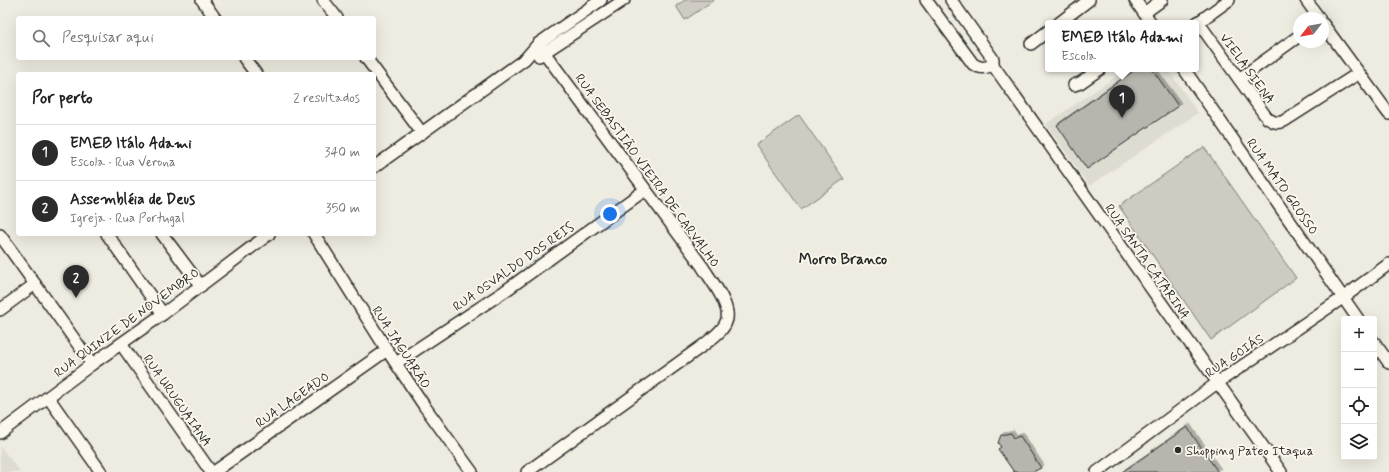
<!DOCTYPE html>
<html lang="pt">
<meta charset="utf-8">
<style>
:root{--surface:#fff;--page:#f2f2f2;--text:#222;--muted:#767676;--line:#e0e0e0;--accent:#2b2b2b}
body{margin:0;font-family:Mynerve,sans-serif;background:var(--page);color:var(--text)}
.controls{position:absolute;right:12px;bottom:12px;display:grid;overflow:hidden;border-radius:4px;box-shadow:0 4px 16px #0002}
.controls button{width:36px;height:36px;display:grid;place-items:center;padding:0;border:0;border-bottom:1px solid var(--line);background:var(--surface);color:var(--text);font:20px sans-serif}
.compass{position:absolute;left:1293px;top:12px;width:36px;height:36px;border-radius:50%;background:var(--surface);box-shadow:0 4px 16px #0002;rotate:239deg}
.you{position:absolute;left:610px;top:214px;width:14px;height:14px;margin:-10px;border:3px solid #fff;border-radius:50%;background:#1a73e8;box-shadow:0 0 0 6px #1a73e833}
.badge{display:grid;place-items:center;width:26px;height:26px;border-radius:50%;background:var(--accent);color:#fff;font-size:13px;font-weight:700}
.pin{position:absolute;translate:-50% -33px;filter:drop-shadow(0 1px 2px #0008)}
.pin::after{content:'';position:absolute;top:21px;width:14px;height:12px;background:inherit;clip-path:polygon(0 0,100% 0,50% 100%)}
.popup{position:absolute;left:1045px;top:20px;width:154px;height:52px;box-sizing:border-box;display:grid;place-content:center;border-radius:4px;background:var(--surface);filter:drop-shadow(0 1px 3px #0005);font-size:13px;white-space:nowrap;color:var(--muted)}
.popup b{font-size:15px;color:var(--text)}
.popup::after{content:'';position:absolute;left:50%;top:100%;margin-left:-8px;border:8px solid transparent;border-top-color:var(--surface)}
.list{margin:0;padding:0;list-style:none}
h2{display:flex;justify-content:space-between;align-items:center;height:52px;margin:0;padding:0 16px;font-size:17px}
h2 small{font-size:13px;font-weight:400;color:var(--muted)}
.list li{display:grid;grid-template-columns:26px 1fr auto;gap:12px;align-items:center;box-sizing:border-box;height:56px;padding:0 16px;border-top:1px solid var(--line)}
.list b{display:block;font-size:15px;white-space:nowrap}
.list p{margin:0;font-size:13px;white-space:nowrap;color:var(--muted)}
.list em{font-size:13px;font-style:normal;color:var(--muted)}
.icon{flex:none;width:22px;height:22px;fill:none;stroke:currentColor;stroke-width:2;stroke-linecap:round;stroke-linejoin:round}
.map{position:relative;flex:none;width:1389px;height:472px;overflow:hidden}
.search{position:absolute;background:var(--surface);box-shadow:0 4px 16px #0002;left:16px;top:16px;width:360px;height:44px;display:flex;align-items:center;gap:10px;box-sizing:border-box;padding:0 14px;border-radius:4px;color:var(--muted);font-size:15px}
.panel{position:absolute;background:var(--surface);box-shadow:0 4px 16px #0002;left:16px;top:72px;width:360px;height:164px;border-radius:4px}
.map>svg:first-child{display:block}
</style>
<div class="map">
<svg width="1389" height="472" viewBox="0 0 1389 472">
<defs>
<filter id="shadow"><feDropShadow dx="3" dy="-3" stdDeviation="0" flood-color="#0004"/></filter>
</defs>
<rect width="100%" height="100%" fill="#eeebe0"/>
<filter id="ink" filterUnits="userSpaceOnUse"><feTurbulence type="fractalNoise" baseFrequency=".025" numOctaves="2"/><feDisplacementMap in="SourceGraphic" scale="8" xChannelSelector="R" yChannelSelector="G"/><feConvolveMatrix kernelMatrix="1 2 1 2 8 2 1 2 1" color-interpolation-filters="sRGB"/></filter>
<g filter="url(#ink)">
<g fill="#dedbd1">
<polygon points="1127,69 1168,69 1198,113 1089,186 1046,124"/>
<polygon points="1,447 20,472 0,472 0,448"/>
</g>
<g fill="#cecbc2" stroke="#7c7b76">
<polygon points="685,0 714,0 685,20 676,6"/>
<polygon points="799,115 844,179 801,209 756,145"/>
<polygon points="1204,147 1296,278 1211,340 1119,206"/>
</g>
<g fill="#b8b5ae" stroke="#2b2b2b" filter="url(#shadow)">
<polygon points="1136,69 1152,69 1178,106 1087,169 1057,125"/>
<polygon points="1187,427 1218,472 1122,472"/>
<polygon points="1011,433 1014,438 1020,436 1041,468 1033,472 1014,472 998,449 1001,447 998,443 1001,435"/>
</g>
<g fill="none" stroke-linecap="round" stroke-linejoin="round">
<g stroke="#2b2b2b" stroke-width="14">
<g id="minor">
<polyline points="202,0 215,18"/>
<polyline points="323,0 337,18"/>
<path d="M926 0 973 64C981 69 985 68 993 65"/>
<polyline points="951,0 988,52 993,59 993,65 1281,472"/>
<polyline points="1135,0 1151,23"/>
<polyline points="1306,0 1319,18"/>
<polyline points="1144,13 1162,0"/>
<path d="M1198 22 1267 118C1273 122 1277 124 1284 121L1359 73"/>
<polyline points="1059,23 1089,0"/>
<polyline points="1196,24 1229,0"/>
<polyline points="1323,24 1389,114"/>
<polyline points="1031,44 1048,31"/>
<polyline points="539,56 624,0"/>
<polyline points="244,58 256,74"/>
<polyline points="366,58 422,133"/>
<polyline points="1184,69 1358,319"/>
<polyline points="1239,79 1299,36"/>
<polyline points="1074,85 1080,83 1100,69"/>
<polyline points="374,167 525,59 538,44 601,0"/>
<polyline points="107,234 163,314"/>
<polyline points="162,234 201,286"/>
<polyline points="314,234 387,350 425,407 472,472"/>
<polyline points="0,235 92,364"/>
<polyline points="0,310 35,284"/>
<polyline points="1374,342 1389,363"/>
<polyline points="121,344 211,472"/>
<polyline points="396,363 505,291 645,190"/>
<polyline points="48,397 101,472"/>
<polyline points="0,433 92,364 163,314 269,234"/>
<polyline points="214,472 387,350"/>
<path d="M527 472 705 344C712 338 723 331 726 322 733 307 710 279 702 266L538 44"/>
<polyline points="1097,472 1217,383 1344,297 1389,264"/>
</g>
</g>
<use href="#minor" stroke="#fbf7ec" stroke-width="11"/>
</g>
</g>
<circle fill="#2b2b2b" stroke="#fbf7ec" stroke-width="1.5" cx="1178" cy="450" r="4"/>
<g text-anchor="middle" stroke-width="3.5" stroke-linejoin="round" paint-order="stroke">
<g font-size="13" fill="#2b2b2b" stroke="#fbf7ec">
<text transform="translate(1248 68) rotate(54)" y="5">VIELA SIENA</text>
<text transform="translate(648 170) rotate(54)" y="5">RUA SEBASTIÃO VIEIRA DE CARVALHO</text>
<text transform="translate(1283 186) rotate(55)" y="5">RUA MATO GROSSO</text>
<text transform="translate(1148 261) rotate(55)" y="5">RUA SANTA CATARINA</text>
<text transform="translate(513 266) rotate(-35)" y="5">RUA OSVALDO DOS REIS</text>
<text transform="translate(126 322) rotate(-36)" y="5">RUA QUINZE DE NOVEMBRO</text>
<text transform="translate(402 347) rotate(57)" y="5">RUA JAGUARÃO</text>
<text transform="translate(1234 355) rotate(-34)" y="5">RUA GOIÁS</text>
<text transform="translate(292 399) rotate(-35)" y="5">RUA LAGEADO</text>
<text transform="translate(178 400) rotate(55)" y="5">RUA URUGUAIANA</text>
</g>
<g font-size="13" fill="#2b2b2b" stroke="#fbf7ec" text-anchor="start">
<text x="1186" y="455">Shopping Pateo Itaqua</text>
</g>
<g font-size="15" font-weight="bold" fill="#2b2b2b" stroke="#fbf7ec">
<text x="843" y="264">Morro Branco</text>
</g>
</g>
</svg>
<div class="controls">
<button>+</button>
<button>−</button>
<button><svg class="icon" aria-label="locate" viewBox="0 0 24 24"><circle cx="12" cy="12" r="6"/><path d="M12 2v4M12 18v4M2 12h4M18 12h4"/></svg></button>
<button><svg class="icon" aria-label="layers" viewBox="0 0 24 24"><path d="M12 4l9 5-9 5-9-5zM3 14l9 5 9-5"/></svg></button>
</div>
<svg class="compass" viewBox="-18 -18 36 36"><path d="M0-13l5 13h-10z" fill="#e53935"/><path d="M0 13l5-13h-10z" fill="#767676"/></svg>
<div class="you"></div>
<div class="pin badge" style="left:1122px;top:118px">1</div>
<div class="popup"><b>EMEB Itálo Adami</b>Escola</div>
<div class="pin badge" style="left:76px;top:298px">2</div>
<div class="search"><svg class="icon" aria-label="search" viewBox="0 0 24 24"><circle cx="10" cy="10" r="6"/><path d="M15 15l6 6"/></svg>Pesquisar aqui</div>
<section class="panel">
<h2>Por perto<small>2 resultados</small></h2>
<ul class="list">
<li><span class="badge">1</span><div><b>EMEB Itálo Adami</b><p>Escola · Rua Verona</p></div><em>340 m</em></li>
<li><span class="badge">2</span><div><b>Assembléia de Deus</b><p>Igreja · Rua Portugal</p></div><em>350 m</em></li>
</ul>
</section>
</div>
